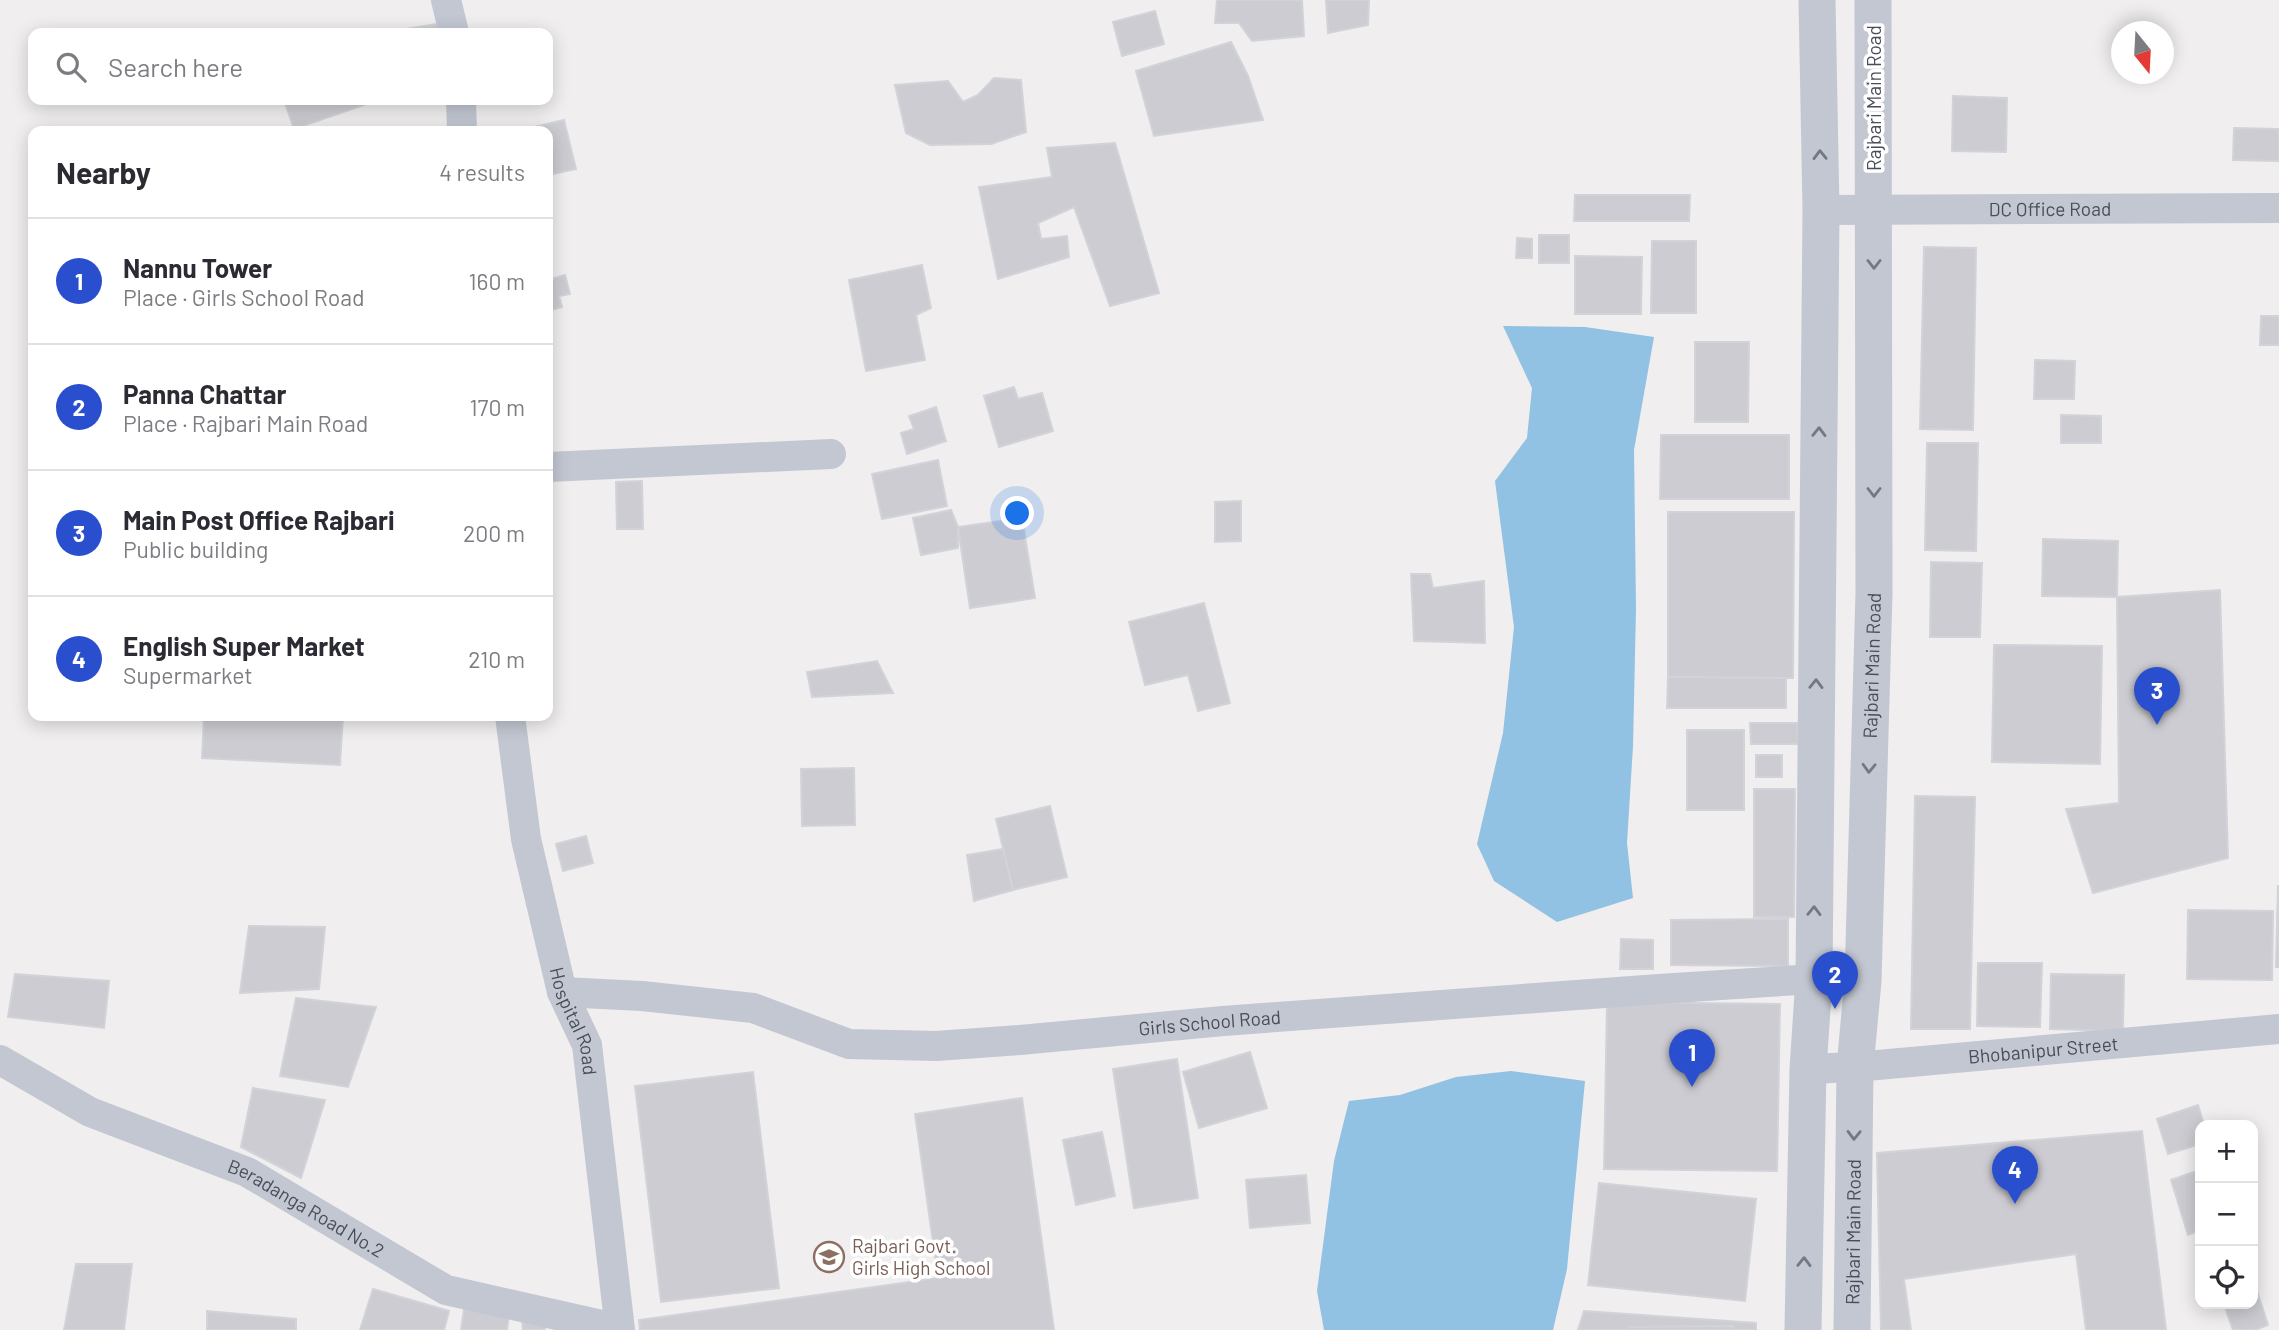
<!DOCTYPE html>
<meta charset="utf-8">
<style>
:root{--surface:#fff;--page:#f2f2f3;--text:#2b2b33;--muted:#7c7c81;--line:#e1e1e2;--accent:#2a4fce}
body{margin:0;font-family:Barlow,sans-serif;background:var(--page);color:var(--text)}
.controls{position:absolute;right:21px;bottom:21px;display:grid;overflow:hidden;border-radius:14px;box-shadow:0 4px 18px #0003}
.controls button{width:63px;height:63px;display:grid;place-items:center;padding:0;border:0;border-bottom:2px solid var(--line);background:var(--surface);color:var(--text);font:35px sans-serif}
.compass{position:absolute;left:2111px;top:21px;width:63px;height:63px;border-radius:50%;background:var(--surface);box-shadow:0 4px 18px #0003;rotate:162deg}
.you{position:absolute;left:1018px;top:514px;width:24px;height:24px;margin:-18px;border:5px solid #fff;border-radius:50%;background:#1a73e8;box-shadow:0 0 0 10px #1a73e833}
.badge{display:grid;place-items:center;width:46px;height:46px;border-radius:50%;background:var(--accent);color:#fff;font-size:23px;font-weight:700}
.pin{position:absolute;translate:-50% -58px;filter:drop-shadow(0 2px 4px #0008)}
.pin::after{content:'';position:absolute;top:37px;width:24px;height:21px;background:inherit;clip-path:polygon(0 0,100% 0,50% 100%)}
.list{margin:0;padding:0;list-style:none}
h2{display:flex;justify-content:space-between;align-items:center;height:91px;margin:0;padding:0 28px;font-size:30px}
h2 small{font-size:23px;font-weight:400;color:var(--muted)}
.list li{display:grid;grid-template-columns:46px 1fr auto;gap:21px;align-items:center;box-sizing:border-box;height:126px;padding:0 28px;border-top:2px solid var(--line)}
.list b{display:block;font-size:26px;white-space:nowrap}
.list p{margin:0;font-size:23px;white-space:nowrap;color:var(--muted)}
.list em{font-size:23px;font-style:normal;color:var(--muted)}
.icon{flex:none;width:38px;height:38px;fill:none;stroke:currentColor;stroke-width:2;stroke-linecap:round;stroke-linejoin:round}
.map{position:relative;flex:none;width:2279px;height:1330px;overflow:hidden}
.search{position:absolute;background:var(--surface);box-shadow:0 4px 18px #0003;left:28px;top:28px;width:525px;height:77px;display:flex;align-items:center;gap:18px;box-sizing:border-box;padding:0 24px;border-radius:14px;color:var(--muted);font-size:26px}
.panel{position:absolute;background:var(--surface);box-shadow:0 4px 18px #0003;left:28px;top:126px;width:525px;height:595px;border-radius:14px}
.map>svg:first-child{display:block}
</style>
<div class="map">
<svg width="2279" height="1330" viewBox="0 0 2279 1330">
<rect width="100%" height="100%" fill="#f0eeee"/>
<g fill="#91c1e3">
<polygon points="1503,326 1585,327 1654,337 1634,450 1636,608 1633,746 1627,843 1633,898 1557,922 1494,881 1477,844 1503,733 1514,627 1495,481 1527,438 1532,388"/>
<polygon points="1511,1071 1585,1081 1567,1269 1553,1330 1324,1330 1317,1291 1334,1161 1349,1101 1400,1095 1456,1077"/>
</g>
<g fill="#ccccd2" stroke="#d2d3d9" stroke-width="2">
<polygon points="1217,0 1302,0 1304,36 1252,41 1239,23 1215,23"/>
<polygon points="1326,0 1369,0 1368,25 1328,33"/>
<polygon points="1155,11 1164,44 1122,56 1113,22"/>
<polygon points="438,24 440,33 381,33"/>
<polygon points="1231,42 1248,76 1263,120 1154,136 1136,71"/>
<polygon points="994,78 1021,80 1026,132 991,144 930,145 906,133 895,85 948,81 963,102 978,95"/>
<polygon points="1953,96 2007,98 2006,152 1952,151"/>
<polygon points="284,100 362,100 364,105 294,129"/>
<polygon points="564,120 576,169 548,175 548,131 517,131"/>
<polygon points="2234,128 2279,129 2279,161 2233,160"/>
<polygon points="1115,143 1159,293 1110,306 1074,207 1038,223 1041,239 1067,236 1069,257 998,279 979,187 1052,177 1047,148"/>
<polygon points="1575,195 1690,195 1689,221 1574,221"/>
<rect x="1539" y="235" width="30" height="28"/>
<polygon points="1517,238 1532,239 1532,258 1516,258"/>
<polygon points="1652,241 1696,241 1696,313 1651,313"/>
<polygon points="1924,247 1976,248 1973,430 1920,429"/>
<polygon points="1575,256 1642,257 1641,314 1575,314"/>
<polygon points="922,265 931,308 916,315 925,360 866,371 849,280"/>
<polygon points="565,275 570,294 559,296 562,307 548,311 548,280"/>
<polygon points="2261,316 2279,316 2279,345 2260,345"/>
<polygon points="1695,342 1749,342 1748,422 1695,422"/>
<polygon points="2035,360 2075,361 2074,399 2034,399"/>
<polygon points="1014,387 1018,399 1042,393 1053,431 999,447 984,396"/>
<polygon points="936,407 946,441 907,454 901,433 914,429 909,416"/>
<polygon points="2061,415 2101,416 2101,443 2061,443"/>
<polygon points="1661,435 1789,435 1789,499 1660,499"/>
<polygon points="1927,443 1978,443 1976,551 1925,550"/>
<polygon points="938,460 947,506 882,519 872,474"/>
<polygon points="642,481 643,529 617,529 616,482"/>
<polygon points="1241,501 1241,541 1215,542 1215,502"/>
<polygon points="951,510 958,527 958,548 921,555 913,518"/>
<polygon points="1668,512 1794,512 1793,678 1668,677"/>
<polygon points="1022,518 1035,598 970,608 958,527"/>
<polygon points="2043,539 2118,541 2117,597 2042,596"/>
<polygon points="1931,562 1982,563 1980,637 1930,637"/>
<polygon points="1411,574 1430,574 1433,588 1484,581 1485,643 1414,641"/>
<polygon points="2220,590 2228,858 2093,893 2066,809 2119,803 2117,597"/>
<polygon points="1204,603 1230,703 1198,711 1188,675 1145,685 1129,622"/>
<polygon points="1994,645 2102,646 2100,764 1992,762"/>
<polygon points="877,661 893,693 812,697 807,672"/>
<polygon points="1668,677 1786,678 1786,708 1667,708"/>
<polygon points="204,716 343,716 340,765 202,758"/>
<polygon points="1750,723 1797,723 1798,744 1751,744"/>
<rect x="1687" y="730" width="57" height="80"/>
<rect x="1756" y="755" width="26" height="22"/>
<polygon points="854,768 855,825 802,826 801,769"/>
<polygon points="1754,789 1795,789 1794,917 1754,917"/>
<polygon points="1915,796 1975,797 1970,1029 1911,1029"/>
<polygon points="1050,806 1067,877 1013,890 996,819"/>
<polygon points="586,836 593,863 563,871 556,844"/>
<polygon points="1003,849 1013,890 974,901 967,855"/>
<polygon points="2278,886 2279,886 2279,967 2276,967"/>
<polygon points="2188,910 2273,911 2272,980 2187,979"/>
<polygon points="1788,919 1788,966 1671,965 1671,920"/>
<polygon points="249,926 325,927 319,989 240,993"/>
<polygon points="1621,939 1653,940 1653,969 1620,969"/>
<polygon points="1978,963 2042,963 2040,1027 1977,1026"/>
<polygon points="15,974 109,981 104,1028 8,1017"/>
<polygon points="2051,974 2124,975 2123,1031 2050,1029"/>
<polygon points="296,998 376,1007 348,1087 280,1076"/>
<polygon points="1607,1002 1780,1004 1777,1171 1604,1169"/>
<polygon points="1250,1052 1267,1108 1199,1128 1183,1072"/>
<polygon points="1177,1059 1198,1198 1134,1208 1113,1069"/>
<polygon points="753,1072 779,1288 661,1302 635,1086"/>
<polygon points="253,1088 325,1100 301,1178 241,1147"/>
<polygon points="1022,1098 1054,1330 640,1330 639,1320 938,1278 915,1114"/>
<polygon points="2198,1105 2204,1125 2200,1125 2200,1144 2168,1154 2157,1119"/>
<polygon points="2142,1131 2166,1330 2086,1330 2076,1254 1904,1279 1911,1330 1881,1330 1877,1153"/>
<polygon points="1102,1132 1115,1196 1076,1205 1063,1140"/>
<polygon points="2200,1170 2200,1230 2188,1235 2171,1180"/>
<polygon points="1306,1175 1310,1223 1250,1228 1246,1180"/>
<polygon points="1599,1183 1756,1199 1745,1301 1588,1285"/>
<polygon points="76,1264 132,1264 124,1330 64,1330"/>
<polygon points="2256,1288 2268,1325 2255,1330 2233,1330 2224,1304 2253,1304 2253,1289"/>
<polygon points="373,1289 449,1311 444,1330 360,1330"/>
<polygon points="464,1309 509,1314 507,1330 461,1330"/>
<polygon points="207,1311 296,1319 296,1330 207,1330"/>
<polygon points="1584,1311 1756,1323 1756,1330 1578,1330"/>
<polygon points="544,1318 545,1330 523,1330 522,1321"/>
<polygon points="1733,1326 1733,1330 1629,1330 1629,1327"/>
</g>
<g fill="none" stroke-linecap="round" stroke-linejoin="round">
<g stroke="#c2c7d2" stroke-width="30">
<polyline points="446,0 454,33"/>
<polyline points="461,100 462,131"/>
<path id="s1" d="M1821 210 2279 208"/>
<polyline points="548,467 831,454"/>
<path id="s2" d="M510 716 526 839 562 992 587 1045 620 1330"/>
<path id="s3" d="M562 992 642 996 753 1008 849 1044 936 1046 1020 1040 1223 1021 1659 989 1814 979 1863 981"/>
<path id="s4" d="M0 1060 90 1112 247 1172 446 1290 619 1329"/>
<path id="s5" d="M1808 1069 1855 1067 2279 1029"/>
</g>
<g stroke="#c2c7d2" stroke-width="37">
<polyline points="1803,1330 1808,1069 1814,979 1821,210 1817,0"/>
<path id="s6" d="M1852 1330 1855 1067 1863 981 1874 593 1873 0"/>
</g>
</g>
<defs><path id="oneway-chevron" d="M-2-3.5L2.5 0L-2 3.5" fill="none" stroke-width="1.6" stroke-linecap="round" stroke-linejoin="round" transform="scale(1.75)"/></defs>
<g stroke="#737883">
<use href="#oneway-chevron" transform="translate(1820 155) rotate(-91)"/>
<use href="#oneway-chevron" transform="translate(1874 264) rotate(90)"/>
<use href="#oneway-chevron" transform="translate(1819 432) rotate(-89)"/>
<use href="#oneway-chevron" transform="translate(1874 492) rotate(90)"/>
<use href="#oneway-chevron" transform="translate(1816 684) rotate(-89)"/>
<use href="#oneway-chevron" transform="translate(1869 768) rotate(92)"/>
<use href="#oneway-chevron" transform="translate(1814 911) rotate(-89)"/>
<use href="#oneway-chevron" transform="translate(1854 1135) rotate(91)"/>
<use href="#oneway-chevron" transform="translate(1804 1262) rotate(-89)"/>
</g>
<defs>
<g id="school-ring" transform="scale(1.575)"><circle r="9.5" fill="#fff" stroke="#8d6e63" stroke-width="1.5"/><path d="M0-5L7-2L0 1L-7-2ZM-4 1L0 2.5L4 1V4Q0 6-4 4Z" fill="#8d6e63"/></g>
</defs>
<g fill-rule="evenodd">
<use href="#school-ring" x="829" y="1257"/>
</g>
<g text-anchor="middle" stroke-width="7" stroke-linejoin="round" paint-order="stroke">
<g font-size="19" fill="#484d59" stroke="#fff">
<text transform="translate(1874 98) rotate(-90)" y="7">Rajbari Main Road</text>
<text dy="7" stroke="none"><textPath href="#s1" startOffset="229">DC Office Road</textPath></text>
<text dy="7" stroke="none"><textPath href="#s6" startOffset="665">Rajbari Main Road</textPath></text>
<text dy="7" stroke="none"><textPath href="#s2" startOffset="313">Hospital Road</textPath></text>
<text dy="7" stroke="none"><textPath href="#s3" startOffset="656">Girls School Road</textPath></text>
<text dy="7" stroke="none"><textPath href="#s5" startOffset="236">Bhobanipur Street</textPath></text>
<text dy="7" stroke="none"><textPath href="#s4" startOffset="341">Beradanga Road No.2</textPath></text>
<text dy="7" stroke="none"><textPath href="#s6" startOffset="98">Rajbari Main Road</textPath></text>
</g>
<g font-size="19" fill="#785e54" stroke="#fff" text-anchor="start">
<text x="852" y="1253">Rajbari Govt.<tspan x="852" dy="22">Girls High School</tspan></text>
</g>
</g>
</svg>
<div class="controls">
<button>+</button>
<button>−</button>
<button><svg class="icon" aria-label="locate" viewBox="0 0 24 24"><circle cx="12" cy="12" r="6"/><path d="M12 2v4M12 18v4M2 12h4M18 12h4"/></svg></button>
</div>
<svg class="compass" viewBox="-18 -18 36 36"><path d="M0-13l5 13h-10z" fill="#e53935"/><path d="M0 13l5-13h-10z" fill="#7c7c81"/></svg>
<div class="you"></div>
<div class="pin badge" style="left:1692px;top:1087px">1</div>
<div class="pin badge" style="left:1835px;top:1009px">2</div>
<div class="pin badge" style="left:2157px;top:725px">3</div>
<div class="pin badge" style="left:2015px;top:1204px">4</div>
<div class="search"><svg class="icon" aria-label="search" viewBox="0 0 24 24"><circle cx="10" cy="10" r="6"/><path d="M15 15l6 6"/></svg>Search here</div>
<section class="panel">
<h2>Nearby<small>4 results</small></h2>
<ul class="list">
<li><span class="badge">1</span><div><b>Nannu Tower</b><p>Place · Girls School Road</p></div><em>160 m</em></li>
<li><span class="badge">2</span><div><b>Panna Chattar</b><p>Place · Rajbari Main Road</p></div><em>170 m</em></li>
<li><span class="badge">3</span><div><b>Main Post Office Rajbari</b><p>Public building</p></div><em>200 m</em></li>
<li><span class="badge">4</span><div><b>English Super Market</b><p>Supermarket</p></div><em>210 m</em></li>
</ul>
</section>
</div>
